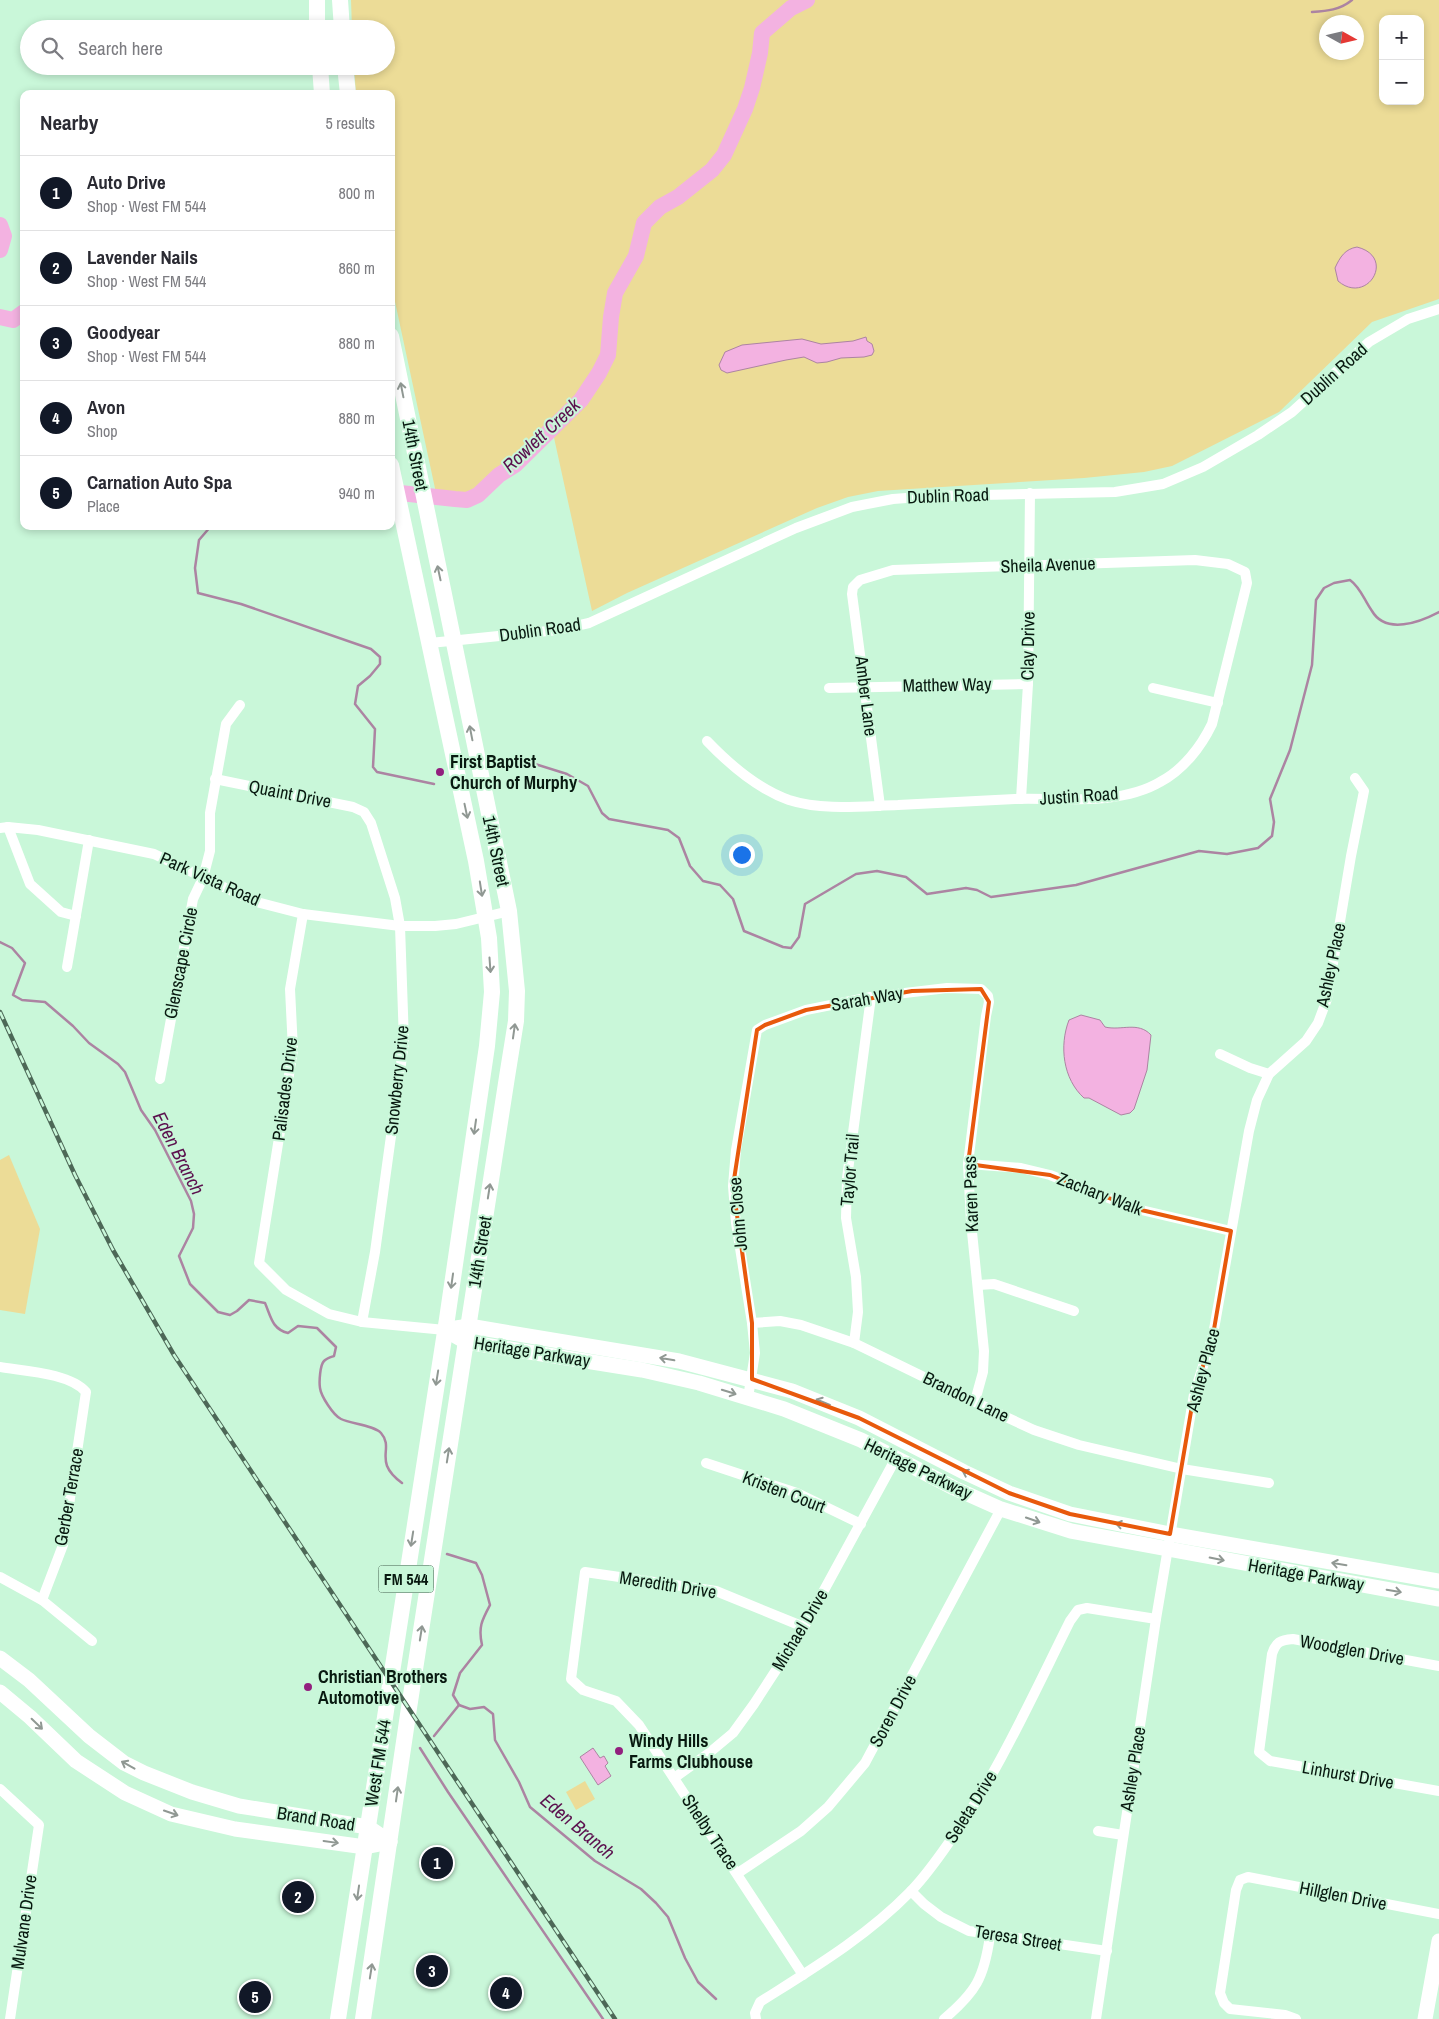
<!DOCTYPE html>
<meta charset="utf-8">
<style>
:root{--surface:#fff;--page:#f2f2f3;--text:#2b2b33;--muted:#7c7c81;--line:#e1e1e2;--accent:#111827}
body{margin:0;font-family:"Archivo Narrow",sans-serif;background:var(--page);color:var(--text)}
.controls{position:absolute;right:15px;top:15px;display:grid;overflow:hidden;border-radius:10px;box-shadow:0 2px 8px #0003}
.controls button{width:45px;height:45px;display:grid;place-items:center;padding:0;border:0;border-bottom:1px solid var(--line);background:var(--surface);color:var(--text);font:25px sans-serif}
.compass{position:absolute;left:1319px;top:15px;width:45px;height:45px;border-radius:50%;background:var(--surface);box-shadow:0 2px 8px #0003;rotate:98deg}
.you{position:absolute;left:741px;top:854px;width:18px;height:18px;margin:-12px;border:4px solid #fff;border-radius:50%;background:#1a73e8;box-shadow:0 0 0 8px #1a73e833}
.badge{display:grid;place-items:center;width:32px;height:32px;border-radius:50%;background:var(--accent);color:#fff;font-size:16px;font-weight:700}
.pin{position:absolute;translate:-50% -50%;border:2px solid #fff;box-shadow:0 1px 5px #0006}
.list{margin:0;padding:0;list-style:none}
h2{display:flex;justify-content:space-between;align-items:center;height:65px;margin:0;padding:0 20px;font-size:21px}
h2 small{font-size:16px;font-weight:400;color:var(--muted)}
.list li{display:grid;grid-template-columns:32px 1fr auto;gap:15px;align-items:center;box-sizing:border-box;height:75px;padding:0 20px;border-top:1px solid var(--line)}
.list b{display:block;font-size:19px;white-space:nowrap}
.list p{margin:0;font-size:16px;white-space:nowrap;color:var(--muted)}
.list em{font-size:16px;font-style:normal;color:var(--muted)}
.icon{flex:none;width:28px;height:28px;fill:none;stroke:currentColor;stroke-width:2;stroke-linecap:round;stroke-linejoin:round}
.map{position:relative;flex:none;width:1439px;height:2019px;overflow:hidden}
.search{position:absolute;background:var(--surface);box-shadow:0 2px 8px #0003;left:20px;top:20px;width:375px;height:55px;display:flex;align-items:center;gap:12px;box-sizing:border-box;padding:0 18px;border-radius:28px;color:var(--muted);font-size:19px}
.panel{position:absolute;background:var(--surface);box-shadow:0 2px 8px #0003;left:20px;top:90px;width:375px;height:440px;border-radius:10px}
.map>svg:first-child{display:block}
</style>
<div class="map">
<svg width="1439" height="2019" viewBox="0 0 1439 2019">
<rect width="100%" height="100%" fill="#c9f7d9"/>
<g fill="#ecdc97" fill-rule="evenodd">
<path d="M351 0H1439V299L1372 322 1279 412 1172 466 1144 472 1084 478 878 491 848 497 817 508 627 593 592 611 551 424 470 494 436 493 391 283V94H356L354 66H386V29H352ZM1383 19H1420V101H1383ZM1326 22H1356V52H1326Z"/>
<polygon points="9,1155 40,1229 25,1314 0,1310 0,1160"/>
<polygon points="585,1781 595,1799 576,1810 566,1792"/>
</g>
<g fill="#f3b2e1" stroke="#ac84a2">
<path d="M1357 247C1397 257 1367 306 1338 281L1335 268C1340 257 1345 249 1357 247Z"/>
<polygon points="866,337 867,341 872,344 874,351 872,355 864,357 841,358 827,362 817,363 804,357 786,360 727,373 721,370 719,365 725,352 742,345 802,339 821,344 853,341"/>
<path d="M1081 1015 1100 1020 1105 1027C1121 1031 1138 1021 1151 1035L1147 1070 1134 1109 1130 1113 1121 1115 1089 1098H1084C1063 1079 1059 1046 1069 1020Z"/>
<polygon points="593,1748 600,1758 604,1756 608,1763 605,1766 611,1776 598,1785 580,1757"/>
</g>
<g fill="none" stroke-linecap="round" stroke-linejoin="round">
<g stroke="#ac84a2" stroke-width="2.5">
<path d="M1312 12C1327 11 1340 10 1352 0"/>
<polyline points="211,526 199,540 195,568 198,593 241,604 371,649 380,657 380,664 370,676 358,686 355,704 375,729 373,767 377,772 434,784"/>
<path d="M506 768 532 763 567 774 588 786 602 813 609 819 668 830 679 838 690 866 703 881 720 885 733 899 744 931 783 947 791 948 799 937 805 904 856 874 877 871 906 877 927 894 966 888 977 890 991 897 1076 885 1199 851 1227 854 1258 848 1272 836 1274 822 1270 799 1290 750 1312 665 1316 600 1324 588 1334 583 1350 580C1361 588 1364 600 1372 611 1386 635 1420 622 1439 612"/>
<path d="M0 942 12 948 25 963 13 995 22 1000 45 1002 73 1026 89 1043 118 1064 125 1072 141 1110 155 1130 191 1201 194 1214 193 1228 179 1256 190 1284 218 1312 230 1315 237 1311 249 1300 265 1303C271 1317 272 1329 288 1333L298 1326 317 1328 336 1347 334 1356C331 1357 327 1358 324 1361 320 1365 319 1382 320 1388 321 1396 333 1415 341 1419 351 1424 374 1425 381 1433 395 1449 372 1461 402 1483"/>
<path d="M447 1554 476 1563 482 1575 490 1605C482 1620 478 1627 482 1645L460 1673 453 1695 459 1705 470 1709 484 1707 493 1714 495 1740 519 1782 530 1807 595 1861 641 1889 656 1903 668 1917 685 1958 698 1982 716 1999"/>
<polyline points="434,1736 459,1705"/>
<polyline points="420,1748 448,1792 603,2019"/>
</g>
<g stroke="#f3b2e1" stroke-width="16">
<polyline points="0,225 4,236 0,250"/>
<polyline points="0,317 13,320 24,312"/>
<polyline points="391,492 455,499 467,500 478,495 499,475 515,465 581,400 599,373 608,355 611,317 615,293 636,256 644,223 660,207 678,197 712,170 724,155 745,109 752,88 760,53 762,33 791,8 807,0"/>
</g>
<g stroke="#fff" stroke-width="10">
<polyline points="430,643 558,630 589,623 796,528 852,507 893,499 933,496 1115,492 1163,484 1203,467 1258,435 1292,412 1369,342 1408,319 1439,309"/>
<polyline points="829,688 1028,684"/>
<polyline points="1153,688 1218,703"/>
<path d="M707 741C730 765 758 789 789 800 823 811 863 806 898 805 937 803 976 801 1015 799 1045 798 1075 801 1106 798 1123 796 1145 791 1160 782 1183 770 1201 747 1212 724L1247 583 1245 572 1228 564 1195 560 893 570 860 580 853 587 852 594 880 806"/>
<polyline points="215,779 353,807 364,812 371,823 395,898 400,926 404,1042 375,1252 362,1322"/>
<polyline points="1021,799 1028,684 1030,493"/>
<polyline points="8,827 30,884 61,912 76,916"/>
<polyline points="0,828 8,827 38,830 154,854 253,901 303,914 400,926 435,926 456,924 509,911"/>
<polyline points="303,914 290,989 293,1050 259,1263 286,1290 329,1314 362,1322 445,1330"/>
<polyline points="67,967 89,840"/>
<polyline points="1220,1054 1250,1068 1269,1074"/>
<polyline points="160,1079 193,899 203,878 210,851 210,813 226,724 240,705"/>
<polyline points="968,1164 1021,1168 1050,1175 1137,1209 1231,1231"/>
<polyline points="978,1285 994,1284 1074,1311"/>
<polyline points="752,1323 780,1321 801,1325 854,1343 1006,1417 1034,1430 1079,1445 1182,1469 1269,1483"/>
<polyline points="854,1343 858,1312 856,1277 846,1218 847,1178 871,997"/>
<path d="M0 1367C24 1371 70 1373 86 1392L63 1545 42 1600"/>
<polyline points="748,1398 755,1353 752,1323 736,1223 733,1186 736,1150 757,1030 765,1025 806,1010 871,997 947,988 981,989 988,996 989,1002 986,1016 968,1164 971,1222 984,1351 983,1372 975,1401"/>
<polyline points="706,1463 797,1493 861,1524"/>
<polyline points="0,1577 42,1600 92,1641"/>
<path d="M1439 1666 1293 1639C1280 1640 1276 1642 1272 1654L1259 1752 1270 1761 1439 1791"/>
<polyline points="674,1778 709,1753 733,1733 754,1704 804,1627 896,1458"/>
<polyline points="0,1789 39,1825 10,2019"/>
<polyline points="1098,1831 1123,1835"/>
<polyline points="738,1873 801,1831 828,1807 865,1763 1001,1509"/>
<polyline points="911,1891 924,1904 941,1917 969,1931 1107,1951"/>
<polyline points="803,1975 639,1725 616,1701 583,1690 571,1679 585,1572 716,1591 804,1627"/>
<path d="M756 2019 755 2013 760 2002C812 1969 866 1937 910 1892 922 1880 933 1865 943 1851 995 1780 1031 1699 1070 1621L1078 1610 1087 1608 1156 1619"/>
<path d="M944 2019C976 1992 984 1978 990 1936"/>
<polyline points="1096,2019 1156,1619 1194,1394 1213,1335 1249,1131 1257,1100 1269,1074 1306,1041 1318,1023 1327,999 1351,856 1364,791 1355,778"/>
<polyline points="1296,2019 1285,2015 1230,2009 1224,2003 1220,1993 1236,1890 1240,1880 1248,1877 1439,1914"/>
</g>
<g stroke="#fff" stroke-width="15">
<polyline points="456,1328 469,1326 679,1361 792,1391 859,1418 964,1472 1009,1493 1070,1514 1170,1534 1439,1581"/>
<polyline points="445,1330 466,1342 642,1370 699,1383 784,1409 861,1440 954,1488 1001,1509 1071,1531 1439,1599"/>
<polyline points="0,1658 29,1680 89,1736 124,1763 144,1773 192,1792 239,1806 368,1827 390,1842"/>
<polyline points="0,1692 30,1717 76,1761 125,1793 171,1814 235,1829 365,1847 390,1842"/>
<polyline points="1425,2019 1439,1941"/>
</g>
<g stroke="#fff" stroke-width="16">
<polyline points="317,0 317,29"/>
<polyline points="340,0 342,29"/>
<polyline points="320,66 322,94"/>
<polyline points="345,66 348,94"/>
<polyline points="338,2019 447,1319 487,1046 492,992 489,938 476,861 391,465"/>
<polyline points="363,2019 409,1708 507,1077 516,1021 517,991 509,911 391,336"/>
</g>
<g stroke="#4d6857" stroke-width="4.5">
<polyline id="rail" points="0,1012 75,1175 113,1250 174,1355 615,2019"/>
</g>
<use href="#rail" stroke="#c9f7d9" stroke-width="2.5" stroke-dasharray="8" stroke-linecap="butt"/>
</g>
<defs><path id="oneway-shaft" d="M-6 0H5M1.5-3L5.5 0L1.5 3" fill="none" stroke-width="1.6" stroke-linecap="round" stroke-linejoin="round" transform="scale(1.25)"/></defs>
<g stroke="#909893">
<use href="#oneway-shaft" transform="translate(402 390) rotate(-101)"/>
<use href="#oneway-shaft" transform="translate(439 573) rotate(-102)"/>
<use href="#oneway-shaft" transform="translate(471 733) rotate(-101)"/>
<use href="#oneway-shaft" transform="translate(466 811) rotate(78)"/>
<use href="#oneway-shaft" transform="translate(481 889) rotate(81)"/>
<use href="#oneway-shaft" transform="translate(490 965) rotate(86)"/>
<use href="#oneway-shaft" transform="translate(514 1031) rotate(-82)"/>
<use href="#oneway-shaft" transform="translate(475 1127) rotate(98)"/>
<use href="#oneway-shaft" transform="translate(489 1191) rotate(-81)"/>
<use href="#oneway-shaft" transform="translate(452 1281) rotate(98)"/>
<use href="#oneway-shaft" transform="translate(667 1359) rotate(-170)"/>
<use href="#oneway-shaft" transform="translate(437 1378) rotate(99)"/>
<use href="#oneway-shaft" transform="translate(729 1392) rotate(17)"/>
<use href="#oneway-shaft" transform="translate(823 1402) rotate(-158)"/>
<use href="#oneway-shaft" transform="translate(448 1455) rotate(-81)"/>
<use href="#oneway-shaft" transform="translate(969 1474) rotate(-155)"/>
<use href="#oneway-shaft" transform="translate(1033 1520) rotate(19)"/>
<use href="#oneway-shaft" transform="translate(1123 1525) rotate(-169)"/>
<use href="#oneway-shaft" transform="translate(412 1539) rotate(99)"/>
<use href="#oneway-shaft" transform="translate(1217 1559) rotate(11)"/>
<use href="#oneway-shaft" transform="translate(1339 1564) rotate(-171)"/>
<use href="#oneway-shaft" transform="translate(1394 1591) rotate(10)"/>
<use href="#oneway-shaft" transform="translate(421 1633) rotate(-81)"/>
<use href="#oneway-shaft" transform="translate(37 1724) rotate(44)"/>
<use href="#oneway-shaft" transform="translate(128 1765) rotate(-151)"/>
<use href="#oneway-shaft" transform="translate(397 1794) rotate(-82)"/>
<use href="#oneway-shaft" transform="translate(171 1813) rotate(19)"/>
<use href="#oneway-shaft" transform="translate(331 1842) rotate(8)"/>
<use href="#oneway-shaft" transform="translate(358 1893) rotate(98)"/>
<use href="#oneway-shaft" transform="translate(371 1971) rotate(-81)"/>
</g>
<path fill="none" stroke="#e8590c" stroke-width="4" stroke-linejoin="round" d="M981 989 989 1002 968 1164 1050 1175 1137 1209 1231 1231 1213 1335 1194 1394 1170 1534 1070 1514 1009 1493 859 1418 752 1379V1323L733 1186 757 1030 765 1025 806 1010 912 991Z"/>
<g fill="#921f7e" stroke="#c9f7d9" stroke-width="2">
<circle cx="440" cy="772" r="5"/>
<circle cx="308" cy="1687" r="5"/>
<circle cx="619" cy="1751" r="5"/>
</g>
<g text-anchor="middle" stroke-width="4" stroke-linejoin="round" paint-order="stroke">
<rect fill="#c9f7d9" stroke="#425c4c" stroke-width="1" x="378.5" y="1565.5" width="55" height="27" rx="4"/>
<g font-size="16" font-weight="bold" fill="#081910">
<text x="406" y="1585">FM 544</text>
</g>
<g font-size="18" fill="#081910" stroke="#c9f7d9">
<text transform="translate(1334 374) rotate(-42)" y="6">Dublin Road</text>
<text transform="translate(415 455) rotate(79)" y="6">14th Street</text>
<text transform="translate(948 496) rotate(-2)" y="6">Dublin Road</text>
<text transform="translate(1048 565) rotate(-2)" y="6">Sheila Avenue</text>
<text transform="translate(540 630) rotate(-8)" y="6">Dublin Road</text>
<text transform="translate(1028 646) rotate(-89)" y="6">Clay Drive</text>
<text transform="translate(947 685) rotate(-1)" y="6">Matthew Way</text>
<text transform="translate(866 696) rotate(83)" y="6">Amber Lane</text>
<text transform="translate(290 794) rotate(11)" y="6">Quaint Drive</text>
<text transform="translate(1079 796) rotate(-4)" y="6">Justin Road</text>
<text transform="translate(496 851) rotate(78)" y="6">14th Street</text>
<text transform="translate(210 879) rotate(24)" y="6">Park Vista Road</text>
<text transform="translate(181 963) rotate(-79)" y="6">Glenscape Circle</text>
<text transform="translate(1331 965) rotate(-78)" y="6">Ashley Place</text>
<text transform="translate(867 999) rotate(-10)" y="6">Sarah Way</text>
<text transform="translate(397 1080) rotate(-84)" y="6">Snowberry Drive</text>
<text transform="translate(285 1089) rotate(-83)" y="6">Palisades Drive</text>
<text transform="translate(850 1170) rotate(-85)" y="6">Taylor Trail</text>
<text transform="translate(971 1194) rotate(-92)" y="6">Karen Pass</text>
<text transform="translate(1100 1194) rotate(21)" y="6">Zachary Walk</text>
<text transform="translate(738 1214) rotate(-95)" y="6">John Close</text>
<text transform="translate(480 1252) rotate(-81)" y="6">14th Street</text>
<text transform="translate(532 1352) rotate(9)" y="6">Heritage Parkway</text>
<text transform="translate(1203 1370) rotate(-75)" y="6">Ashley Place</text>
<text transform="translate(966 1397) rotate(26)" y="6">Brandon Lane</text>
<text transform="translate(918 1469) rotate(26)" y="6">Heritage Parkway</text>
<text transform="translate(784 1492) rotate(21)" y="6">Kristen Court</text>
<text transform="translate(69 1497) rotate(-80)" y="6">Gerber Terrace</text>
<text transform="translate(1306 1575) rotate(10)" y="6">Heritage Parkway</text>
<text transform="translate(668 1585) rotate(9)" y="6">Meredith Drive</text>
<text transform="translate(800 1630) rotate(-59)" y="6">Michael Drive</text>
<text transform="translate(1352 1650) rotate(10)" y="6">Woodglen Drive</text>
<text transform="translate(893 1711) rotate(-62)" y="6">Soren Drive</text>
<text transform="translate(378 1763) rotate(-81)" y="6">West FM 544</text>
<text transform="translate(1133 1769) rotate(-81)" y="6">Ashley Place</text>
<text transform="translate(1348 1775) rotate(10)" y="6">Linhurst Drive</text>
<text transform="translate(971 1807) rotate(-58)" y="6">Seleta Drive</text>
<text transform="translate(316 1819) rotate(9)" y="6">Brand Road</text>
<text transform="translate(710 1832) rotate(56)" y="6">Shelby Trace</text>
<text transform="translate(1343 1896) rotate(11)" y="6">Hillglen Drive</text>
<text transform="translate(24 1922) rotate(-82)" y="6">Mulvane Drive</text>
<text transform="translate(1018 1938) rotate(9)" y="6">Teresa Street</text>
</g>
<g font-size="18" font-weight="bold" fill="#081910" stroke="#c9f7d9" text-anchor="start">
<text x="450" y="768">First Baptist<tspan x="450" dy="21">Church of Murphy</tspan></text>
<text x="318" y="1683">Christian Brothers<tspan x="318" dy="21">Automotive</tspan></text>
<text x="629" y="1747">Windy Hills<tspan x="629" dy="21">Farms Clubhouse</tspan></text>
</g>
<g font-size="19" font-style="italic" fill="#5b114e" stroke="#c9f7d9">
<text transform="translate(541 435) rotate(-43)" y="7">Rowlett Creek</text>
<text transform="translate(179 1153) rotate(63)" y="7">Eden Branch</text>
<text transform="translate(578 1826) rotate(40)" y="7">Eden Branch</text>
</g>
</g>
</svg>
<div class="controls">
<button>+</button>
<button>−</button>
</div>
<svg class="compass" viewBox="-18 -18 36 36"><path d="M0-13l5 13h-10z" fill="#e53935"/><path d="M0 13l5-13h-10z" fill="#7c7c81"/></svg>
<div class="you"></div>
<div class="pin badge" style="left:437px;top:1863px">1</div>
<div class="pin badge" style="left:298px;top:1897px">2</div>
<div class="pin badge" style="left:432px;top:1971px">3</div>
<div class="pin badge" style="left:506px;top:1993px">4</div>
<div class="pin badge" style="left:255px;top:1997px">5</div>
<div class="search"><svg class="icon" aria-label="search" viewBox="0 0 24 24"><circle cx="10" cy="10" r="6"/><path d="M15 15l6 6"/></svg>Search here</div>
<section class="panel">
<h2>Nearby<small>5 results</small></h2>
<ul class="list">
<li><span class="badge">1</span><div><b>Auto Drive</b><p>Shop · West FM 544</p></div><em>800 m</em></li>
<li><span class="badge">2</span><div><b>Lavender Nails</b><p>Shop · West FM 544</p></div><em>860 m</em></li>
<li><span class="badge">3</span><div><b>Goodyear</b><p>Shop · West FM 544</p></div><em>880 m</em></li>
<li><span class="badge">4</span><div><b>Avon</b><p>Shop</p></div><em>880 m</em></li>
<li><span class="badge">5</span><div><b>Carnation Auto Spa</b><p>Place</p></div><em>940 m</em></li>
</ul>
</section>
</div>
